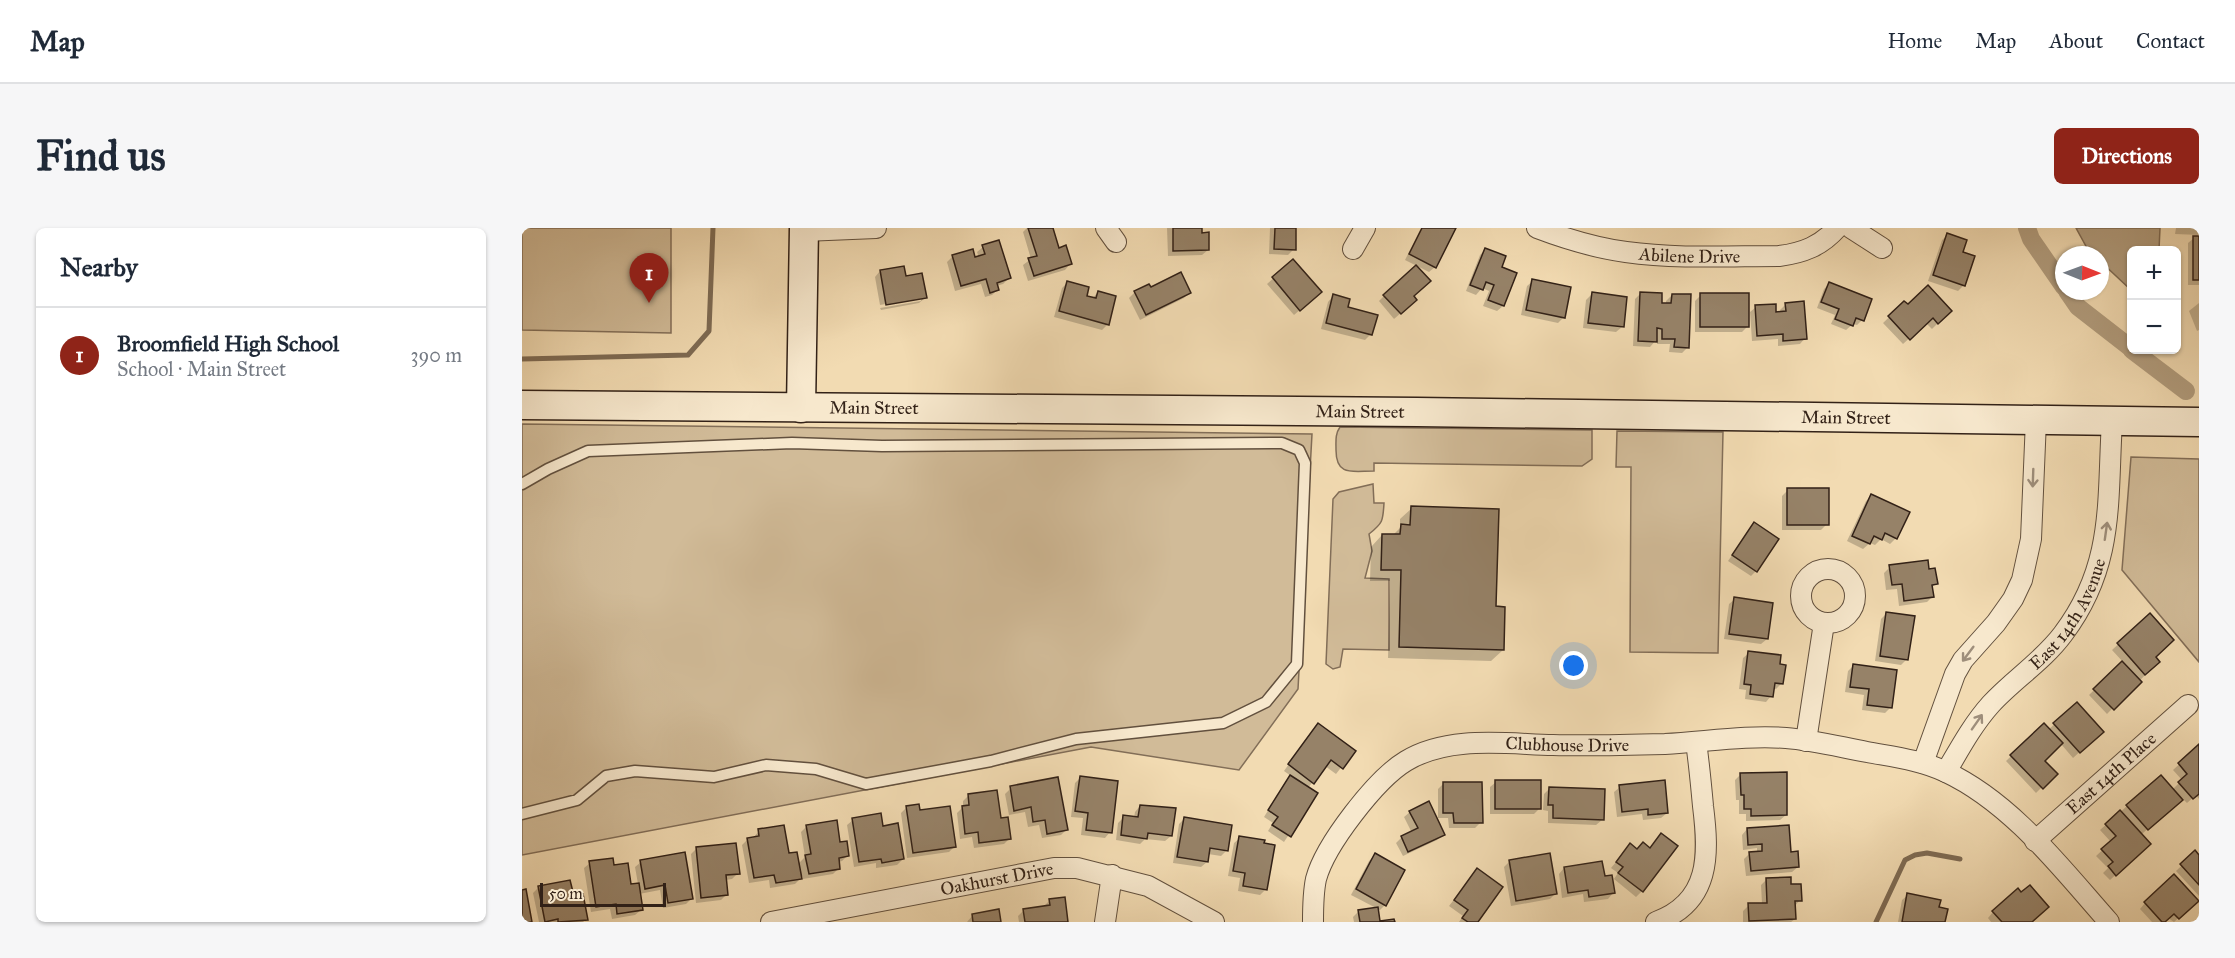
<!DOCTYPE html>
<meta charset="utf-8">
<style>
:root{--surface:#fff;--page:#f6f6f7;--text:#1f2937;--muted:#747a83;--line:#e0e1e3;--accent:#8f2418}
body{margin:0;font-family:"IM FELL Great Primer",serif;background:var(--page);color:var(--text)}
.controls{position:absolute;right:18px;top:18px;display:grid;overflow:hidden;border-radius:9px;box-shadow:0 2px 4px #0004}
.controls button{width:54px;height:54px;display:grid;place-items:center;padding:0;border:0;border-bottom:2px solid var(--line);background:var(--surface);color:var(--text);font:30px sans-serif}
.compass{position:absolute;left:1533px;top:18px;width:54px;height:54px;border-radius:50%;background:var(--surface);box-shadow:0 2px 4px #0004;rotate:91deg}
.scale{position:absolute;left:18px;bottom:15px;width:126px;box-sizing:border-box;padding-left:6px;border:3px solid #322117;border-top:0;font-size:16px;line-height:21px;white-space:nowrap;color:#322117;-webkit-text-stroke:4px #f7e8cd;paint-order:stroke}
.you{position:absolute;left:1052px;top:438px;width:21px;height:21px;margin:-15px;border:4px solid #fff;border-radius:50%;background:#1a73e8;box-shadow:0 0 0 9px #1a73e833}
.badge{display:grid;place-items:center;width:39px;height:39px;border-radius:50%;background:var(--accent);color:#fff;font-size:20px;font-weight:700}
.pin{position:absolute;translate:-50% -50px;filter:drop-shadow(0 2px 3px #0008)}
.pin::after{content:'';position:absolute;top:32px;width:21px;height:18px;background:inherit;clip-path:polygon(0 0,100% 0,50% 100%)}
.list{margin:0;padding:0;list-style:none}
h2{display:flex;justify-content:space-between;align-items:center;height:78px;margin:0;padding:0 24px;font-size:26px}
h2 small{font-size:20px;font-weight:400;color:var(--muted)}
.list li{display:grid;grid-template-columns:39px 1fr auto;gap:18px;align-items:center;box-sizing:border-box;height:96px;padding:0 24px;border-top:2px solid var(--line)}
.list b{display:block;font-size:22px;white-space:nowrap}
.list p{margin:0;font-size:20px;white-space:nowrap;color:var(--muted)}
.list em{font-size:20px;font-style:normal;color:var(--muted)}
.map{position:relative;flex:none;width:1677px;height:694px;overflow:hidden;border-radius:9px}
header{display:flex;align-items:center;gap:36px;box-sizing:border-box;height:84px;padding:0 30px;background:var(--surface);border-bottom:2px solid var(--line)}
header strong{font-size:28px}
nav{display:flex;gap:33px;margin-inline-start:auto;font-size:21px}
.intro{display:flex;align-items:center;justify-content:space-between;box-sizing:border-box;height:144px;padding:0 36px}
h1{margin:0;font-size:42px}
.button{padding:15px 27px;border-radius:9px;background:var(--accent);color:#fff;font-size:21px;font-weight:700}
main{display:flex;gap:36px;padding:0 36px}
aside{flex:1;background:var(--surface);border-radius:9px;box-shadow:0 2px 4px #0004}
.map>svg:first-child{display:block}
</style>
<header>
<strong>Map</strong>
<nav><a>Home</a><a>Map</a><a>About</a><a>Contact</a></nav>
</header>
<div class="intro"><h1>Find us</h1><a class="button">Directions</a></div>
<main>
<aside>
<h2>Nearby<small></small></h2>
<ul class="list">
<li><span class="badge">1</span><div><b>Broomfield High School</b><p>School · Main Street</p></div><em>390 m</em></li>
</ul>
</aside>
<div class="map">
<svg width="1677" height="694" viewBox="0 0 1677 694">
<rect width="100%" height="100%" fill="#f2dbb2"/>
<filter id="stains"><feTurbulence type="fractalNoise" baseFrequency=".00333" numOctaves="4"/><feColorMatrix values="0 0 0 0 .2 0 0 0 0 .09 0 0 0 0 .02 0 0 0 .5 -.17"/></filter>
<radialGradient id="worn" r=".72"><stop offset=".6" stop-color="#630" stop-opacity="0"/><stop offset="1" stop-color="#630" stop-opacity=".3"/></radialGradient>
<g fill="#d1bb98" stroke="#826e58" stroke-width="1.5">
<polygon points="0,0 149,0 149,105 0,102"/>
<polygon points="0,196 790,206 776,461 717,542 569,519 0,627"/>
<path d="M818 199 1070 202V231L1060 238 852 235V243C831 243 814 249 814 222 814 213 813 206 818 199Z"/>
<polygon points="1095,203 1201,204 1196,425 1108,424 1109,239 1094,239"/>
<polygon points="1609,229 1677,231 1677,434 1600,342"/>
<path d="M851 256 852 275H862C861 293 861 295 847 306L850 323 843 350 867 351V422L821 421 818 439 811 441 804 436 811 271 817 264Z"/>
</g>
<polygon fill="#b19c7d" stroke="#7e6b54" stroke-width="1.5" points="1554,0 1638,0 1637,22 1610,22 1609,62 1578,33 1578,27 1572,27 1565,20"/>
<g fill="#0003">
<polygon points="505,0 529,0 536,22 548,36 543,42 506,53 501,37 509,31 501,4"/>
<polygon points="645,0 678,0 686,22 680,27 646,28"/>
<polygon points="748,0 773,0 772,21 766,27 747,26"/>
<polygon points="899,0 932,0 913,39 907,44 883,32"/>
<polygon points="1654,0 1677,0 1677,7 1653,6"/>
<polygon points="1426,7 1439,25 1442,57 1436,63 1406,53 1420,12"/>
<polygon points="1672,10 1677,10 1677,57 1666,57 1666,15"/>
<polygon points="461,19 487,50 481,56 474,58 475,62 470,67 463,69 459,56 433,63 425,34 430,29 450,23 452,31 457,30 455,24"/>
<polygon points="964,21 978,40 981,78 975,83 961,78 967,63 960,60 954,67 944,63 958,27"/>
<polygon points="771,33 793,69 772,87 745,56"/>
<polygon points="358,43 382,50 403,70 397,75 359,82 358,80 399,73 399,70 358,77 353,49"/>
<polygon points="1011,53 1042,89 1036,95 999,87 1005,58"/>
<polygon points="546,54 563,69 570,71 576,64 586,96 580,102 532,89 540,60"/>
<polygon points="1307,56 1340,92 1335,97 1331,96 1324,102 1309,96 1313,87 1295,80 1302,61"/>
<polygon points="613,64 668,64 662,70 618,92 607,70"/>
<polygon points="1070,66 1100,99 1094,104 1061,100 1064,72"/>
<polygon points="1118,66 1138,76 1144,76 1144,73 1150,67 1166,119 1160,125 1147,124 1148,116 1135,116 1135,111 1128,119 1111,118 1113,71"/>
<polygon points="1179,67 1226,98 1220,104 1173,104 1173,73"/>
<polygon points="811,68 849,106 843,112 799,101 806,74"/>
<polygon points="862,68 888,77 872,91 857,73"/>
<polygon points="1382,75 1386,78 1428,83 1410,101 1404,95 1381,116 1361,95"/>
<polygon points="1677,75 1677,102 1675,103 1667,83"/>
<polygon points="1264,76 1283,110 1278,116 1256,118 1256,111 1230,113 1228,84 1234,79 1253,86 1259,85 1258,82"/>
<polygon points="1266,262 1305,296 1299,302 1260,302 1260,268"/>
<polygon points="1350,268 1374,310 1368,316 1359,311 1353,317 1348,315 1341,321 1325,313 1344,273"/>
<polygon points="890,280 973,380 981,422 969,433 866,430 868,353 848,353 849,319 860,307 870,308 878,300 878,291"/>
<polygon points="1232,296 1234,343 1229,348 1206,333"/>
<polygon points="1368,339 1405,343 1414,356 1409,360 1410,369 1405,374 1377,378 1375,361 1364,362 1362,345"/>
<polygon points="1213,371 1245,411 1239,416 1202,411 1207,376"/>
<polygon points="1364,386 1385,431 1379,437 1353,433 1359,391"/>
<polygon points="1628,387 1632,429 1631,439 1585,486 1567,467 1601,434 1590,422"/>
<polygon points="1227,425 1256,438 1260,455 1254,461 1250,460 1249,468 1244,474 1223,471 1224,462 1217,461 1221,430"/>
<polygon points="1332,437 1368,480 1363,485 1340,482 1342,467 1323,464 1326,443"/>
<polygon points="1555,476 1574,509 1551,530 1539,516 1521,533 1533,546 1514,565 1484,533 1522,497 1526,502"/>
<polygon points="791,502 832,523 814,546 803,538 786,560 794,566 762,614 746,603 751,595 742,589 763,555 769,548 762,543"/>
<polygon points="1677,518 1677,571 1674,567 1665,575 1660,570 1620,606 1621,622 1588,652 1581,645 1586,640 1574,628 1589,614 1578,602 1605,578 1650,562 1660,552 1651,542"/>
<polygon points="1219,546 1264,587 1258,592 1224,593 1224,586 1217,586 1217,572 1214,572 1213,552"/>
<polygon points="558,550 588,604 583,610 559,607 561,590 549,589 553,555"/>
<polygon points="974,554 1017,581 1012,586 968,586 968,559"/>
<polygon points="922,555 959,594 953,600 927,600 926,590 916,590 916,561"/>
<polygon points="1098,559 1145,585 1139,590 1121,592 1120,586 1095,589 1092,564"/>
<polygon points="489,560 545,601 539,607 520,610 517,597 506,599 503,584 487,587 483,566"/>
<polygon points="1028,560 1080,592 1074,597 1026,595 1026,583 1021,582 1022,566"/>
<polygon points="446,568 477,591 488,610 482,616 452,620 450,609 438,611 435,585 441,579 441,573"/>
<polygon points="396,578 397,584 433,618 427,624 385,630 379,585 384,580"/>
<polygon points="618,578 649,608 643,613 623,611 618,616 594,612 596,595 602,589 612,590 613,584"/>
<polygon points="888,584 921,606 915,612 881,628 874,615 880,609 890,605 882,589"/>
<polygon points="663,590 705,622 699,628 686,626 685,634 679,639 651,635 657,596"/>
<polygon points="331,592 360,599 381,631 375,637 354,640 354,635 332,639 325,597"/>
<polygon points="285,598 317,615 326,627 320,633 316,634 317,640 311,646 281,651 281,648 273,656 248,660 247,652 227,655 220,617 226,611 231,610 237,603 276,636 283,629 279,604"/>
<polygon points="1225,601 1268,625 1276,639 1270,644 1224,648 1222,631 1228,625 1235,625 1235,620 1221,622 1220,607"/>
<polygon points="718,610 743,662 738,667 716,663 718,650 706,648 712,615"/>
<polygon points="1108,617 1120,663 1114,669 1092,651 1096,645 1089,640"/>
<polygon points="174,621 216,645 210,651 203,652 205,666 199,672 174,675 169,626"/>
<polygon points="1673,625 1677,629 1677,668 1654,643"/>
<polygon points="853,627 863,677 858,682 829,667 847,633"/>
<polygon points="119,634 170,670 164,676 141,680 138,662 117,666 119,682 113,687 90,691 88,681 69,684 62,640 68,635 91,639 108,657 116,656 113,639"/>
<polygon points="987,634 1034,665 1028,671 989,678 982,639"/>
<polygon points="1042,640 1082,649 1091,665 1086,671 1062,674 1061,666 1040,670 1037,646"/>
<polygon points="955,642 954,694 937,694 941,688 927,678"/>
<polygon points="1245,651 1268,658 1278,672 1272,679 1273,691 1269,694 1221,694 1221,683 1227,677 1240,676 1239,657"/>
<polygon points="17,659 50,669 64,691 61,694 17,694 11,665"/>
<polygon points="1386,667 1416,680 1421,694 1376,694 1380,672"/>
<polygon points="528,672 545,694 497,694 496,688 502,682 522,678"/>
<polygon points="1675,673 1652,694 1646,690 1642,694 1630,694 1618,681 1623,675"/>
<polygon points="837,683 856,694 832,694 831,689"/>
<polygon points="1471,684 1509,694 1469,694 1466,690"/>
<polygon points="451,687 478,694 445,694"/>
</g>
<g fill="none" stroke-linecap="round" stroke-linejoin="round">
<g stroke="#7e6b54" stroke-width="5">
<polyline points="0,131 166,127 187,103 191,0"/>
<polyline points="1354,694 1383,632 1393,627 1405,625 1438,631"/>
</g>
<g stroke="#b19c7d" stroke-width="18">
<polyline points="1505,0 1509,11 1542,59"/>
<polyline points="1545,63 1556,79 1610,121"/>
<polyline points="1610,122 1664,163"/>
</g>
</g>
<g fill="#968268" stroke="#322117" stroke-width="1.5">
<polygon points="506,0 531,0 537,20 544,17 550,36 512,48 506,30 515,28"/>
<polygon points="651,0 680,0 680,5 687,4 687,22 651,23"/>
<polygon points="753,0 774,0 774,22 752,21"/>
<polygon points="900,0 934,0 914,40 887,26"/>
<polygon points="1425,5 1445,12 1441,24 1453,28 1443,58 1411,47"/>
<rect x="1671" y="8" width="6" height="44"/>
<polygon points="477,12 489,50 475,55 477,62 468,65 464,51 439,58 430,27 451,21 453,29 463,26 460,17"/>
<polygon points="963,20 984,28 980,39 995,45 982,78 966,72 972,57 964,54 961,62 948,57"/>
<polygon points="771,31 800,64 778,83 750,49"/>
<polygon points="894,37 909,53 892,68 895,72 879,86 861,67"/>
<polygon points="382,38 384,48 400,45 405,70 364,77 358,42"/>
<polygon points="659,44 669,65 624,87 612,63 627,56 629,59"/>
<polygon points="1010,51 1049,59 1043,90 1004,82"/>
<polygon points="545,53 567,59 565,68 574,70 576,63 594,68 587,97 537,83"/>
<polygon points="1307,54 1350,71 1342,93 1334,90 1331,98 1313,91 1317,81 1299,74"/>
<polygon points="1406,57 1430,83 1416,96 1411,90 1388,112 1366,88 1382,73 1386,76"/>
<polygon points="1070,64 1105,69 1102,99 1066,95"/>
<polygon points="1118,64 1140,65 1140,75 1149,75 1150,66 1169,66 1167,120 1152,119 1153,111 1140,111 1140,101 1135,100 1135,114 1116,113"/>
<rect x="1178" y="65" width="49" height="34"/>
<polygon points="811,66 828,71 826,79 856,87 850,107 804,95"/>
<polygon points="1282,73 1285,111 1261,113 1261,106 1235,108 1233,77 1254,76 1254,84 1264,83 1263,75"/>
<rect x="1265" y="260" width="42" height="37"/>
<polygon points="1349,266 1388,284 1375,311 1363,305 1360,312 1352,308 1348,316 1330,308"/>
<polygon points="889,278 977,281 974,378 983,379 982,422 877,419 879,342 859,342 860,306 878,306 879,296 888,297"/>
<polygon points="1232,294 1257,311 1235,344 1210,327"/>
<polygon points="1406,332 1407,341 1413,340 1416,356 1410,357 1412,369 1382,373 1380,356 1370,357 1367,337"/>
<polygon points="1212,369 1251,375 1246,411 1207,406"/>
<polygon points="1364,384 1393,388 1386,432 1358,428"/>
<polygon points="1628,385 1652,412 1634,429 1638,434 1623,447 1595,415"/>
<polygon points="1226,423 1259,427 1258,436 1264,437 1261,456 1253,455 1251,469 1228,466 1229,457 1222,456"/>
<polygon points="1600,433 1620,454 1592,482 1571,461"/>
<polygon points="1331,436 1375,442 1370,480 1345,477 1347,461 1328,459"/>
<polygon points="1555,474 1582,504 1558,525 1531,495"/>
<polygon points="796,495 834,523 821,541 809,532 792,556 766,536"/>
<polygon points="1522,495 1541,515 1523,533 1536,546 1521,561 1488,527"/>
<polygon points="1677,516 1677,566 1671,571 1656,554 1665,546 1656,535"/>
<polygon points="1265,544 1265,587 1229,588 1229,581 1222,581 1222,567 1219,567 1218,545"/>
<polygon points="768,547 796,565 769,609 750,597 756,589 746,582"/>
<polygon points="1639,547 1661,572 1626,602 1604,577"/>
<polygon points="558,548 596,553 590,605 564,602 566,585 553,583"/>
<polygon points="536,549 546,602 525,606 523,592 511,594 509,579 492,583 488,558"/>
<rect x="973" y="552" width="46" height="29"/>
<polygon points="1143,552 1146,585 1126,587 1126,581 1100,584 1097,557"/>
<polygon points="921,554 960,554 961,595 932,595 931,585 921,585"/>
<polygon points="1027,559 1083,561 1082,592 1031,590 1031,577 1026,577"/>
<polygon points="475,562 479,590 486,589 489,611 457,615 456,604 443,606 440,578 447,577 446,566"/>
<polygon points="907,573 923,607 886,624 879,608 896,600 887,583"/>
<polygon points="397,576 398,582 428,578 434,619 391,625 384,578"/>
<polygon points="618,577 654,580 650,608 626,605 625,611 599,607 601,587 616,589"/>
<polygon points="1598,582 1629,616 1594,648 1586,638 1591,634 1579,621 1594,608 1583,596"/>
<polygon points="359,585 361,598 376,595 382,631 360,635 359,631 337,634 330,590"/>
<polygon points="662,589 710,597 706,623 688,620 686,634 655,629"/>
<polygon points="315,592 318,614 325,613 327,628 317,630 318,641 287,646 283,627 289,626 284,597"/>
<polygon points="262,597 267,625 275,624 280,651 254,655 252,647 232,650 225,610 237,608 236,601"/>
<polygon points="1267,597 1269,624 1276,623 1277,639 1229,643 1227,624 1240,623 1240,616 1226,617 1225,600"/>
<polygon points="1139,605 1156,618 1121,664 1096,645 1101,639 1094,634 1108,615 1115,621 1121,614 1128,620"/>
<polygon points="717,608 743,612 742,615 753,617 745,662 721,658 723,645 711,643"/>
<polygon points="214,615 218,646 204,647 206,667 179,670 174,619"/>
<polygon points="1673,622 1677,627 1677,657 1658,636"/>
<polygon points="163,624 171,671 146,675 143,657 123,661 118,632"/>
<polygon points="853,625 883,642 864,678 834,661"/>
<polygon points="1028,625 1035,666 994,673 987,632"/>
<polygon points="91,630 92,637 106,635 109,656 117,655 121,682 95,686 94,676 74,679 67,633"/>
<polygon points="1080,633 1083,648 1090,647 1093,665 1067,669 1066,662 1046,665 1042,639"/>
<polygon points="955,640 981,659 956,694 946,694 940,690 946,682 932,672"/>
<polygon points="1652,646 1677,673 1657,691 1652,686 1643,694 1640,694 1622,674"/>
<polygon points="1269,649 1269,656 1279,656 1280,673 1273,673 1274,691 1227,693 1226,675 1245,675 1244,650"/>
<polygon points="48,652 52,668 61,666 66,692 36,694 36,691 23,694 16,658"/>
<polygon points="1508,657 1527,679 1510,694 1480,694 1470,683 1496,660 1499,664"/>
<polygon points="4,661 10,694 0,694 0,662"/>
<polygon points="1385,665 1419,672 1417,679 1426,681 1423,694 1380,694"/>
<polygon points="543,669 546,694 503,694 501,681 528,677 527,671"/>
<polygon points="856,679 858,693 872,691 873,694 838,694 836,682"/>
<polygon points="477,681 479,694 451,694 450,686"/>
</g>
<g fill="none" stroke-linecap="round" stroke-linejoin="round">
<g stroke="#62503e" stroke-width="13">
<polyline id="lane" points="0,256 26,241 66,223 270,215 360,218 760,215 777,222 783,235 775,436 744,474 701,495 554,511 469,533 344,556 294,541 244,537 192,549 113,543 84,548 55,572 0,586"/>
</g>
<g stroke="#62503e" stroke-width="22">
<g id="street">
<polyline points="584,0 594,14"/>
<path id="s1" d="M1015 0C1044 11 1074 20 1104 24 1155 31 1207 28 1257 28 1281 25 1299 18 1315 0"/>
<polyline points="1329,0 1360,20"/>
<polyline points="282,3 354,0"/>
<polyline points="831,21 843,0"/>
<circle cx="1306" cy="368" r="27"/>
<polyline points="1284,513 1302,395"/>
<polyline points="1401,535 1433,446 1441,432 1474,395 1491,371 1500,352 1509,311 1514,192"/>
<path id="s2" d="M1424 544C1438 520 1451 496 1469 476 1492 451 1521 433 1541 406 1593 337 1585 274 1590 193"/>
<path id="s3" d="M1513 613 1666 477"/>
<path id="s4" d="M249 694 532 640H555L626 658 692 694"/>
<polyline points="583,694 590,647"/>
<path id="s5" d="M791 694C791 680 791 665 794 651 803 617 854 551 884 533 927 507 984 516 1031 517 1068 518 1106 517 1143 516 1183 514 1223 507 1264 510 1291 512 1318 519 1345 524 1372 529 1399 532 1424 544 1490 575 1539 640 1587 694"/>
<path d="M1134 694C1189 674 1187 626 1181 578 1179 556 1177 535 1174 514"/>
</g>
</g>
<g stroke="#322117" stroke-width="31">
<g id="secondary">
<path id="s6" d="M0 177 895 184 1677 194"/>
<polyline points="279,180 282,0"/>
</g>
</g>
<use href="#lane" stroke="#f7e8cd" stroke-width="10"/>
<use href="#street" stroke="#f7e8cd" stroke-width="20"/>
<use href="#secondary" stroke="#f7e8cd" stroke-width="28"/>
</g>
<defs><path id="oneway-shaft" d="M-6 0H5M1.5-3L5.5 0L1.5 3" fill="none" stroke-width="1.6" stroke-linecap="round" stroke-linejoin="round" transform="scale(1.5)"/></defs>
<g stroke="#9e8e7b">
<use href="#oneway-shaft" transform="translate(1511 250) rotate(92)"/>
<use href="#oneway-shaft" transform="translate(1584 303) rotate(-82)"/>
<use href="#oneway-shaft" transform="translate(1446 426) rotate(127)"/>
<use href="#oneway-shaft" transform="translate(1455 494) rotate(-55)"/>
</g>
<g text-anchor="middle" stroke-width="6" stroke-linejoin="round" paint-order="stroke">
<g font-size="18" fill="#322117" stroke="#f7e8cd">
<text dy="6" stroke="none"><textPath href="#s1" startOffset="156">Abilene Drive</textPath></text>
<text dy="6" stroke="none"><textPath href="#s6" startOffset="352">Main Street</textPath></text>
<text dy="6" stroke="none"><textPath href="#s6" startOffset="838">Main Street</textPath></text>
<text dy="6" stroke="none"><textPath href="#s6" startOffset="1324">Main Street</textPath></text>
<text dy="6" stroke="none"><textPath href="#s2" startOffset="202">East 14th Avenue</textPath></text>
<text dy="6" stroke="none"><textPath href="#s5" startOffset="358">Clubhouse Drive</textPath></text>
<text dy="6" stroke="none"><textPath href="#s3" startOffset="102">East 14th Place</textPath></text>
<text dy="6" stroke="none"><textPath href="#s4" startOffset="230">Oakhurst Drive</textPath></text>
</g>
</g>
<rect width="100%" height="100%" filter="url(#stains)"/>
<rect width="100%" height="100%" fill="url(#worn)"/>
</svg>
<div class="controls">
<button>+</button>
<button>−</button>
</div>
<svg class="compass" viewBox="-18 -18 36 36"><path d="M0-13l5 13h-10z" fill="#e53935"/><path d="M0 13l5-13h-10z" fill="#747a83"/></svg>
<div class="scale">50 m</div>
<div class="you"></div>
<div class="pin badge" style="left:127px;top:75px">1</div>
</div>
</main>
